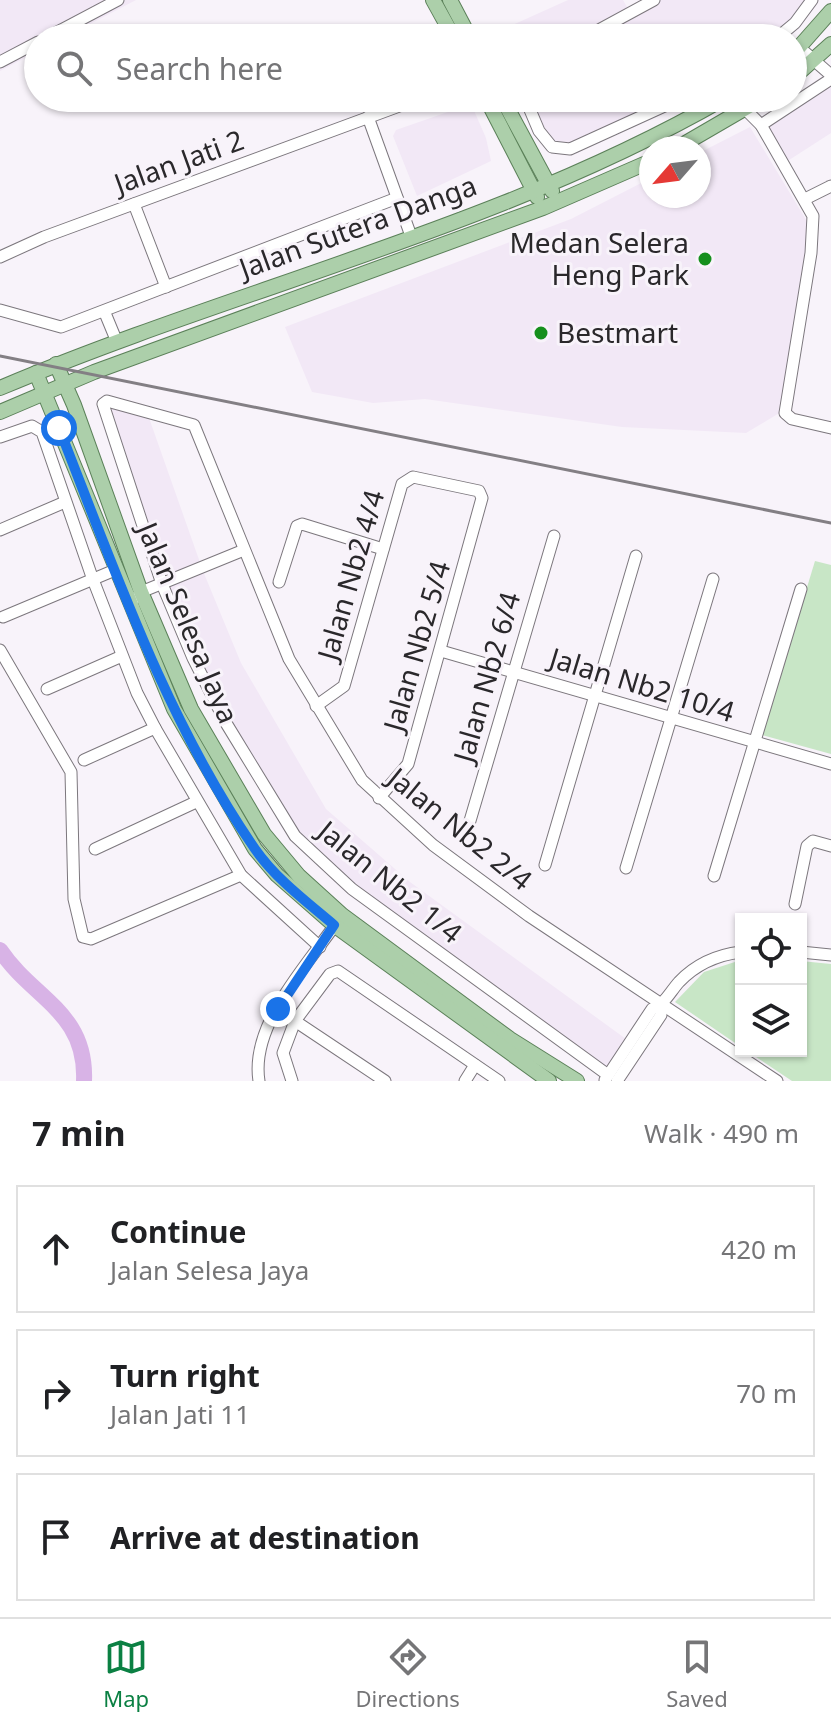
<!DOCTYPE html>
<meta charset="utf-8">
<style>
:root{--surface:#fff;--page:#f6f6f6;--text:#202124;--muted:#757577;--line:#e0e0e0;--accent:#0b8043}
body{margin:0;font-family:"Noto Sans",sans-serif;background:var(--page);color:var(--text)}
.controls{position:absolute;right:24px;bottom:24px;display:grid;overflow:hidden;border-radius:0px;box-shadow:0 2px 6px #0004}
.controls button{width:72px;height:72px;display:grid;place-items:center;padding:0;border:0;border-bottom:2px solid var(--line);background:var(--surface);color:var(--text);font:40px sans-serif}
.compass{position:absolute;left:639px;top:136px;width:72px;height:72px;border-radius:50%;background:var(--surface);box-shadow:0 2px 6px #0004;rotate:242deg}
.stop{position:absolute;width:24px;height:24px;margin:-18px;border:6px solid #1a73e8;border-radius:50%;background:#fff}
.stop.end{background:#1a73e8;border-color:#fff;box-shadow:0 2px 8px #0008}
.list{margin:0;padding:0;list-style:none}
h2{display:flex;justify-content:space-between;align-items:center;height:104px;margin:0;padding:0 32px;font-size:34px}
h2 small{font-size:26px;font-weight:400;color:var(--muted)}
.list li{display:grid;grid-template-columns:52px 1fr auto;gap:24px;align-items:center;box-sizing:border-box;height:128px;margin:0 16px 16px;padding:0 16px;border:2px solid var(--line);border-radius:0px}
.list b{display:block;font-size:30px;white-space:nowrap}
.list p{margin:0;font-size:26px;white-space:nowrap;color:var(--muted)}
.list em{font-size:26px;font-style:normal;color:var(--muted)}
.icon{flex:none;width:44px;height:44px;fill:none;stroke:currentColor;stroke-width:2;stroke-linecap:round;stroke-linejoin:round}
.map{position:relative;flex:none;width:831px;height:1081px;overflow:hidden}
.search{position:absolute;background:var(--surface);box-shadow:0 2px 6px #0004;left:24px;right:24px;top:24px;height:88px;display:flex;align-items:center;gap:20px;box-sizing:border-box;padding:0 28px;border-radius:44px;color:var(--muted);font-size:30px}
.sheet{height:536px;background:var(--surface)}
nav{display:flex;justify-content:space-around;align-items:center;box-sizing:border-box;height:112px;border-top:2px solid var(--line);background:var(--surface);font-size:22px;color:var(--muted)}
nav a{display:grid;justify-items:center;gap:4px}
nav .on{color:var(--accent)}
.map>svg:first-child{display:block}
</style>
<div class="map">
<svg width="831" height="1081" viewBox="0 0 831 1081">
<rect width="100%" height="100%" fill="#f8f3fa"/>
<g fill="#f2e8f6">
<polygon points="0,0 136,0 63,38 38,38 38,51 0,71"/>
<polygon points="568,0 623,0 632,16 660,0 807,0 793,20 772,38 502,38 499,31"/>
<polygon points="831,83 831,133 786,162 765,126"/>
<polygon points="528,98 676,98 569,145 554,144 542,130"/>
<polygon points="468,105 472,106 486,138 491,161 417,196 393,136 396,130"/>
<polygon points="750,127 808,223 807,260 781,412 746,433 622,427 425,399 373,403 312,392 285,327 571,219 651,178 651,196 699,196 699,153"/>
<polygon points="108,405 148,415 203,571 241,663 326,809 410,882 626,1039 605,1070 353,886 296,832 228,719 196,655 163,578"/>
</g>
<g fill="#c8e6c6">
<polygon points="815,561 831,565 831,754 762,735"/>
<polygon points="741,960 741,1047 675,1002 704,972"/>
<polygon points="801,961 831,964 831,1081 792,1081 747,1051 801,1051"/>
</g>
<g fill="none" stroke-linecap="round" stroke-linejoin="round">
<path stroke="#d8b3e6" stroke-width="16" d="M0 950C33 999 87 1012 84 1081"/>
<g stroke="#7c777d" stroke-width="13">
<g id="minor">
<polyline points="46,38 118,0"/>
<polyline points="584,38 654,0"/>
<polyline points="777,38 795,23 812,0"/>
<polyline points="800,48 831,75"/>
<polyline points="0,62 38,42"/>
<polyline points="525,98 539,131 552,147 570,149 682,98"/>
<polyline points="745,109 761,125 813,216 811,253 785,413 792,419 831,428"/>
<polyline points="368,117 411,236"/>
<polyline points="761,125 831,79"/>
<polyline points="805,199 831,186"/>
<polyline points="134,204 166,287"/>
<polyline points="0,257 44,237 421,98"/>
<polyline points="0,310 61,327 397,198"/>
<polyline points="105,313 117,342"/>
<polyline points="0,437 32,426 42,432 92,577 137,693 155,728 241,875 320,947"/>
<polyline points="0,530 65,502"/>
<polyline points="279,582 297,526 302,524 383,549"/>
<polyline points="136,598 141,592 244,550"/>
<polyline points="3,617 115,570"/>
<polyline points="0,650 71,772 74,899 83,937 91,939 241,875"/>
<polyline points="441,651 831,764"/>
<polyline points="47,689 122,656"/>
<polyline points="316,706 344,686 402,484 413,477 479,491 482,498 408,764 379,798"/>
<polyline points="84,760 155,728"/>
<polyline points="467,831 554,536"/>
<polyline points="95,849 196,802"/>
<polyline points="545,865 636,556"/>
<polyline points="626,868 713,579"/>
<polyline points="714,876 801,589"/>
<polyline points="795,904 807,846 813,841 831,846"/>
<polyline points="801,952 831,955"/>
<polyline points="295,1021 385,1081"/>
<polyline points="608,1075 352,889 295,836 226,723 193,658 162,584 103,404 107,401 194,425 289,659 362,780 433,845 529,916 777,1081"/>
<path d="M605 1080 652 1009C665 1004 670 992 679 982 696 964 716 955 741 952"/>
<path d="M259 1081C250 1024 307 966 337 922"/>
<polyline points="292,1081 283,1053 295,1021 330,974 338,971 499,1081"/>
<polyline points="465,1081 475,1065"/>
<polyline points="617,1081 661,1015 660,1006"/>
</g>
</g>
<g stroke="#5b8059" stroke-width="16">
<g id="major">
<polyline points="433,0 454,38"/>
<polyline points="450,0 470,38"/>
<polyline points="793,54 831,11"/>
<polyline points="793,78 831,44"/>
<polyline points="486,98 537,197"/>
<polyline points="502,98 552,191"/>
<polyline points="677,148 763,98"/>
<polyline points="56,364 74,405 141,592 191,709 264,834 299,876 342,915 510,1039 577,1081"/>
<polyline points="36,373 174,709 255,849 277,875 334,925 549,1081"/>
<path d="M0 388C239 287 499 228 725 98"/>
<polyline points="0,412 94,372 543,208 651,161"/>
</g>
</g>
<use href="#minor" stroke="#fff" stroke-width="11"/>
<use href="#major" stroke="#accfaa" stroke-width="14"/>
<polyline stroke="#837f84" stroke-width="3" points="0,356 831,523"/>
</g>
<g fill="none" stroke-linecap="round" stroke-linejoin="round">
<path stroke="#1a73e8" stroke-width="10" d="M59 428C115 571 167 722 255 849 276 879 307 902 334 925L278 1009"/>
</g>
<g fill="#16901d" stroke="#f8f3fa" stroke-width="3">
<circle cx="705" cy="259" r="8"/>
<circle cx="541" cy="333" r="8"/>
</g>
<g text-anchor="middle" stroke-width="6" stroke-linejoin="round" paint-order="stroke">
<g font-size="28" fill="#2a282b" stroke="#f8f3fa">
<text transform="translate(179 162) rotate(-20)" y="10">Jalan Jati 2</text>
<text transform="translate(358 227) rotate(-20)" y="10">Jalan Sutera Danga</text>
<text transform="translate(351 575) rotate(-74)" y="10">Jalan Nb2 4/4</text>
<text transform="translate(188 623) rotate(67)" y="10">Jalan Selesa Jaya</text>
<text transform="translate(417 646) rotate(-74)" y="10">Jalan Nb2 5/4</text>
<text transform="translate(487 677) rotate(-74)" y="10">Jalan Nb2 6/4</text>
<text transform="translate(642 685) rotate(17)" y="10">Jalan Nb2 10/4</text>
<text transform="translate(460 829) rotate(39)" y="10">Jalan Nb2 2/4</text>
<text transform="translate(390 882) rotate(39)" y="10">Jalan Nb2 1/4</text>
</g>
<g font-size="28" fill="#2a282b" stroke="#f8f3fa" text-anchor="end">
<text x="689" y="253">Medan Selera<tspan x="689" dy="32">Heng Park</tspan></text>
<text x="557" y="343" text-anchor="start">Bestmart</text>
</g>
</g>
</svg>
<div class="controls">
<button><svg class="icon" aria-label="locate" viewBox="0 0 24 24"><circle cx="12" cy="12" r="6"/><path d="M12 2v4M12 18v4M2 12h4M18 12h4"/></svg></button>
<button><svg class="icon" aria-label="layers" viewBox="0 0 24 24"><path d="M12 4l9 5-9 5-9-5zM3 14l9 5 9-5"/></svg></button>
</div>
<svg class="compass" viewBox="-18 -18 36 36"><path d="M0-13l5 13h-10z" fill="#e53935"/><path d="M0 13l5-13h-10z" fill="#757577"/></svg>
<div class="stop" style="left:59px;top:428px"></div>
<div class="stop end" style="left:278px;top:1009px"></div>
<div class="search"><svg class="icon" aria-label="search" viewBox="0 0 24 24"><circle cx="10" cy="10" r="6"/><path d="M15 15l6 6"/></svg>Search here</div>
</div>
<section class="sheet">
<h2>7 min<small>Walk · 490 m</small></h2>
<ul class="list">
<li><svg class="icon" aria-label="ahead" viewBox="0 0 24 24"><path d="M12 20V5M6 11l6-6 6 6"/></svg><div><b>Continue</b><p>Jalan Selesa Jaya</p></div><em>420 m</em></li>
<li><svg class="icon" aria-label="right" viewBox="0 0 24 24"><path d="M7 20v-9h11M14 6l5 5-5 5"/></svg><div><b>Turn right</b><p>Jalan Jati 11</p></div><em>70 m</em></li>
<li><svg class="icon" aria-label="arrive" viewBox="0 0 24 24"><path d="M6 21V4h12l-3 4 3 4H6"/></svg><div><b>Arrive at destination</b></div></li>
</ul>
</section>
<nav>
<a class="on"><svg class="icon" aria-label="map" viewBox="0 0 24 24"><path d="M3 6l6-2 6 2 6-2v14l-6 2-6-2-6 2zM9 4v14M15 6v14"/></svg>Map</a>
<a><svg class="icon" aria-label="directions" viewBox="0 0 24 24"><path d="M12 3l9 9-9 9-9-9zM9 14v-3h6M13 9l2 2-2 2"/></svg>Directions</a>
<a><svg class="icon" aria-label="saved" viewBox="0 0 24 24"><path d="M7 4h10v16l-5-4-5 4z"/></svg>Saved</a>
</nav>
